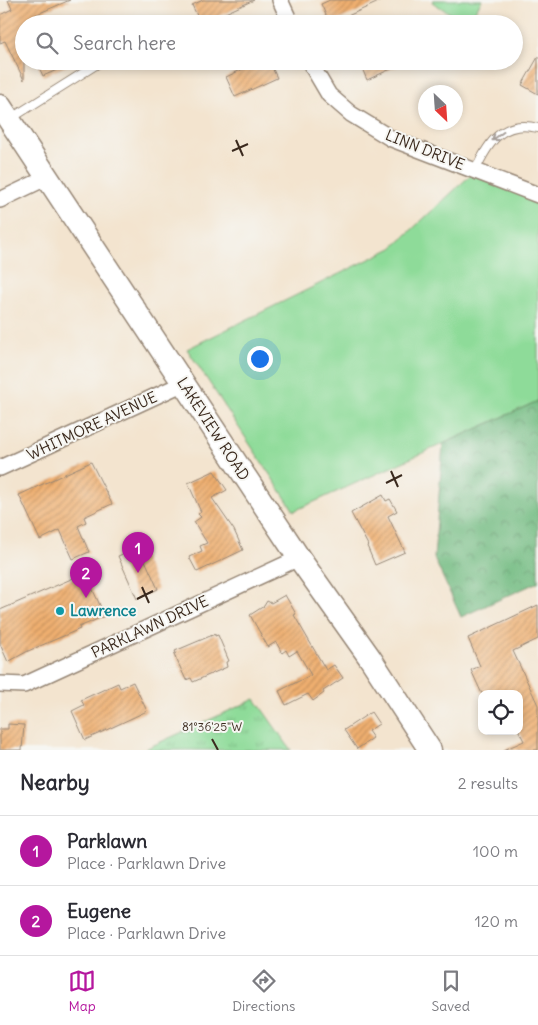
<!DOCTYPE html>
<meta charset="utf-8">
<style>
:root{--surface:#fff;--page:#f2f2f3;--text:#2b2b33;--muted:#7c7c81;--line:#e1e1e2;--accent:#b5179e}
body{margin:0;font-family:Delius,sans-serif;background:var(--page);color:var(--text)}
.controls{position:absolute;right:15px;bottom:15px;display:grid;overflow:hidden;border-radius:10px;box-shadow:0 2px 8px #0003}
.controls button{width:45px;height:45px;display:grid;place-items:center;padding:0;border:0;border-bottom:1px solid var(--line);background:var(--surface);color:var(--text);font:25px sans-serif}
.compass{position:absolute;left:418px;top:85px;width:45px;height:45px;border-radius:50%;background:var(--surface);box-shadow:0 2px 8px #0003;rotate:155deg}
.you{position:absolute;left:259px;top:358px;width:18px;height:18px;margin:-12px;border:4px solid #fff;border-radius:50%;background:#1a73e8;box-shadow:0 0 0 8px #1a73e833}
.badge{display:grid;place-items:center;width:32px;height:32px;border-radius:50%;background:var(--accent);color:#fff;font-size:16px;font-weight:700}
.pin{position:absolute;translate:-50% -41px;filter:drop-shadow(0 1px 2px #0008)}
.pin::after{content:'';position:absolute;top:26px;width:18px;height:15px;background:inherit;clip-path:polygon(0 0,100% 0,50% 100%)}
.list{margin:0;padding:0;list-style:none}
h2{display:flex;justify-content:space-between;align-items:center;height:65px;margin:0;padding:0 20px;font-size:21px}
h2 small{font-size:16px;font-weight:400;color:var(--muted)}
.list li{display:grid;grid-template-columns:32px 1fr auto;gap:15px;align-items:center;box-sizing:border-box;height:70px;padding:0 20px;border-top:1px solid var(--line)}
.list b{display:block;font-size:19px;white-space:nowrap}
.list p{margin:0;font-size:16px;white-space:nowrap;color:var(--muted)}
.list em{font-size:16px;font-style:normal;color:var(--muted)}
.icon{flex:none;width:28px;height:28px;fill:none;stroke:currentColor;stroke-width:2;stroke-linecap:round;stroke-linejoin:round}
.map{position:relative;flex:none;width:538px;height:750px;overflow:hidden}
.search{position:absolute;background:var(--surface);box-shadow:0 2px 8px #0003;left:15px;right:15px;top:15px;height:55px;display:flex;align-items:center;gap:12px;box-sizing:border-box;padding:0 18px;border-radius:28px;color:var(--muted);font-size:19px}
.sheet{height:205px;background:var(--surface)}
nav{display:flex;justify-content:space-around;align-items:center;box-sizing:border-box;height:70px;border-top:1px solid var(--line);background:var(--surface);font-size:14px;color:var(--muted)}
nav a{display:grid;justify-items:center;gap:2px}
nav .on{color:var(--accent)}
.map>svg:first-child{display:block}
</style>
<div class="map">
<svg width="538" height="750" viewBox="0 0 538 750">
<defs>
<pattern id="forest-crowns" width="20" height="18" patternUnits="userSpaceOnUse" patternTransform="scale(1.25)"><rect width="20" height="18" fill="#72bb81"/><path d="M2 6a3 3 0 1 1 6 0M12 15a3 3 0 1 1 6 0" fill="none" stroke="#5f9869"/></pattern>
<pattern id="park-tufts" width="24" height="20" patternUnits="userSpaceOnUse" patternTransform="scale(1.25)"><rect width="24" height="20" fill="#8edb99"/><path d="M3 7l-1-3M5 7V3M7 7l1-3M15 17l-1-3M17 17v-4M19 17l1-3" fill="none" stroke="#7bbc83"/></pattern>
<pattern id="building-hatch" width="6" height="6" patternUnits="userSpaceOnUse" patternTransform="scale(1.25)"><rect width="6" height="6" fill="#efaf70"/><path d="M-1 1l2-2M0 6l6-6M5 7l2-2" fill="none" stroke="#c38f5b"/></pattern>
</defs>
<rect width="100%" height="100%" fill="#f6f6f2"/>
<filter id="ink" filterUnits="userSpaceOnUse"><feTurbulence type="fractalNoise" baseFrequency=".02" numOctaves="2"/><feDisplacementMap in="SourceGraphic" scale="10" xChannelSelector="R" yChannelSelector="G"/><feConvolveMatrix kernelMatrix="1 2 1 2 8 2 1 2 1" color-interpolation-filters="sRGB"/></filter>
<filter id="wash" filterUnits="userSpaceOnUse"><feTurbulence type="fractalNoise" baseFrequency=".0096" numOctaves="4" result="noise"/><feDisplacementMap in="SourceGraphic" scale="20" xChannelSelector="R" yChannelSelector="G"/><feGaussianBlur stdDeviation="1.12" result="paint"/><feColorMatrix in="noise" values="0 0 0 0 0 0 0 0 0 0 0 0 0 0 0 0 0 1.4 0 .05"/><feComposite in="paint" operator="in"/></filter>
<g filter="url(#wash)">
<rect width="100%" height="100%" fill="#f3e4cf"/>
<g fill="#8edb99" stroke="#64825c">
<polygon points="433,0 482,0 467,24 432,2"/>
<polygon points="475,171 538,195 538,401 294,511 187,349 392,248"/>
</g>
<polygon fill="url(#forest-crowns)" stroke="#567250" points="538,401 538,582 461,617 434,558 443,444"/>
<polygon fill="url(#park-tufts)" stroke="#64825c" points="255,699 291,750 143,750"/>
<g id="blocks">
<g fill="url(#building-hatch)">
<polygon points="8,0 70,0 35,15 39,24 24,24 24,80 5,41 0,43 0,15 12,9"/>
<polygon points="203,0 254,0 201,24 192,5"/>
<polygon points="330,0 383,0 330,24 321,4"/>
<polygon points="538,57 538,94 522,85"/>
<polygon points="36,61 78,61 43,76"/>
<polygon points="260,61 269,61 277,78 235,97 226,77"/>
<polygon points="359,61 408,61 367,80"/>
<polygon points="91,462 112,504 84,517 86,522 78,526 89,552 73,559 60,530 40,540 19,495"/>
<polygon points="214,471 227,490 212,498 234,530 243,550 197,572 189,557 202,551 200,546 207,543 194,522 201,517 198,514 201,512 188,483"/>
<polygon points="383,495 386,501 390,499 397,511 388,516 405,552 375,565 367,546 368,545 351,513"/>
<polygon points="139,547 158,589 137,599 118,556"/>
<polygon points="85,573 105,616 79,627 80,629 28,651 8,662 0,644 0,610"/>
<polygon points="285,595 296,614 294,615 326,670 334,665 343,678 323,691 324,693 313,701 308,694 286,705 279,691 311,675 297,651 289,656 286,650 282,653 276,642 268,647 250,615 264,606 267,601 271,603"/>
<polygon points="538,605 538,639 513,651 538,705 538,750 504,750 524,741 519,731 519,694 482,694 471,670 480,666 468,638"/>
<polygon points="215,634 215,636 218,635 229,661 226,662 227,667 193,682 191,678 186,680 174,654 176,653 175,651"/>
<polygon points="133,682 147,711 85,740 72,711 84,705 81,700 118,683 120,688"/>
<polygon points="371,712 379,724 368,731 373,738 357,749 344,730"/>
<polygon points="8,724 24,725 22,750 0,750 0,729 8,729"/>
</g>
</g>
</g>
<g filter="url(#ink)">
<use href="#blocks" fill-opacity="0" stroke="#978776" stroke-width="1"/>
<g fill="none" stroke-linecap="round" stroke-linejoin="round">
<g stroke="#978776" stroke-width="10">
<g id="lane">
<polyline points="10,119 102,61"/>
<path d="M475 171C488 143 502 119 538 128"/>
</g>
</g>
<g stroke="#978776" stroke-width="18">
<g id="street">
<polyline points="280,0 291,24"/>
<polyline points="309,61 329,95 351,114 392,139 538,195"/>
<polyline points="0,200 48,177"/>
<polyline points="0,468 184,383"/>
<polyline points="0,684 24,685 299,558"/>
</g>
</g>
<g stroke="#978776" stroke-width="25">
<polyline id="secondary" points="0,106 299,558 370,658 430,750"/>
</g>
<use href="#lane" stroke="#fff" stroke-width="8"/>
<use href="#street" stroke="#fff" stroke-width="15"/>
<use href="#secondary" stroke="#fff" stroke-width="22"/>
</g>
<defs><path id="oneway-shaft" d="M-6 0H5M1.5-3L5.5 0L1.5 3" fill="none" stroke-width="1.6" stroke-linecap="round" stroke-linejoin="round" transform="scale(1.25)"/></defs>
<use stroke="#a79f9a" href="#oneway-shaft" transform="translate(498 136) rotate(143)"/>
</g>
<path fill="none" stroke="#3b2a1e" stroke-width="2" d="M236 140 243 156M232 151 248 144M391 471 398 487M386 483 402 475M142 587 149 603M137 599 153 591M212 739 218 750"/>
<circle fill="#0f9aa8" stroke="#f6f6f2" stroke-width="2" cx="60" cy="611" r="5"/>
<g text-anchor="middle" stroke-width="4" stroke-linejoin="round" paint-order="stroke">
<g font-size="15" fill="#3b2a1e" stroke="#f6f6f2">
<text transform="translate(425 150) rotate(22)" y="5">LINN DRIVE</text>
<text transform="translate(92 426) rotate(-25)" y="5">WHITMORE AVENUE</text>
<text transform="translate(213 429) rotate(57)" y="5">LAKEVIEW ROAD</text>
<text transform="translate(150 627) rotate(-25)" y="5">PARKLAWN DRIVE</text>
</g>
<g font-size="15" font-weight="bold" fill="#0d838f" stroke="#f6f6f2" text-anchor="start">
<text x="70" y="616">Lawrence</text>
</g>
</g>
<g font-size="12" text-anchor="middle" fill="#3b2a1e" stroke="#f6f6f2" stroke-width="4" stroke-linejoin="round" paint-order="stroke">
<text x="212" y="731">81°36'25"W</text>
</g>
</svg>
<div class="controls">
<button><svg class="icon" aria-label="locate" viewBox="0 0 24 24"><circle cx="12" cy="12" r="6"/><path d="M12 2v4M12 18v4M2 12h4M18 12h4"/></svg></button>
</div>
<svg class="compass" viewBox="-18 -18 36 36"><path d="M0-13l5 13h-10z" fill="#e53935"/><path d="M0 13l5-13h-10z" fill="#7c7c81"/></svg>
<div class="you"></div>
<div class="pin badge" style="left:138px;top:573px">1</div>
<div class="pin badge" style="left:86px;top:598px">2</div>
<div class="search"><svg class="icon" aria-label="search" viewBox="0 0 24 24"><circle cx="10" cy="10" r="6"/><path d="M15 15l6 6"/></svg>Search here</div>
</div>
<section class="sheet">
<h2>Nearby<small>2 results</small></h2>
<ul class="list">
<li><span class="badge">1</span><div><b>Parklawn</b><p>Place · Parklawn Drive</p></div><em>100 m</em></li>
<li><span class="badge">2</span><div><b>Eugene</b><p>Place · Parklawn Drive</p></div><em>120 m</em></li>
</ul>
</section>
<nav>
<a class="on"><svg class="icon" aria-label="map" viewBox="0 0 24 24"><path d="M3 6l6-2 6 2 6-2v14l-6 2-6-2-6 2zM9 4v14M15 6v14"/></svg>Map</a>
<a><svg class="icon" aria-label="directions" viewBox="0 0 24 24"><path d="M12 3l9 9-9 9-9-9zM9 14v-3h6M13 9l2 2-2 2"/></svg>Directions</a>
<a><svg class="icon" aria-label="saved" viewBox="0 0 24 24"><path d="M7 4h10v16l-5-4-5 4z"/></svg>Saved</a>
</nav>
